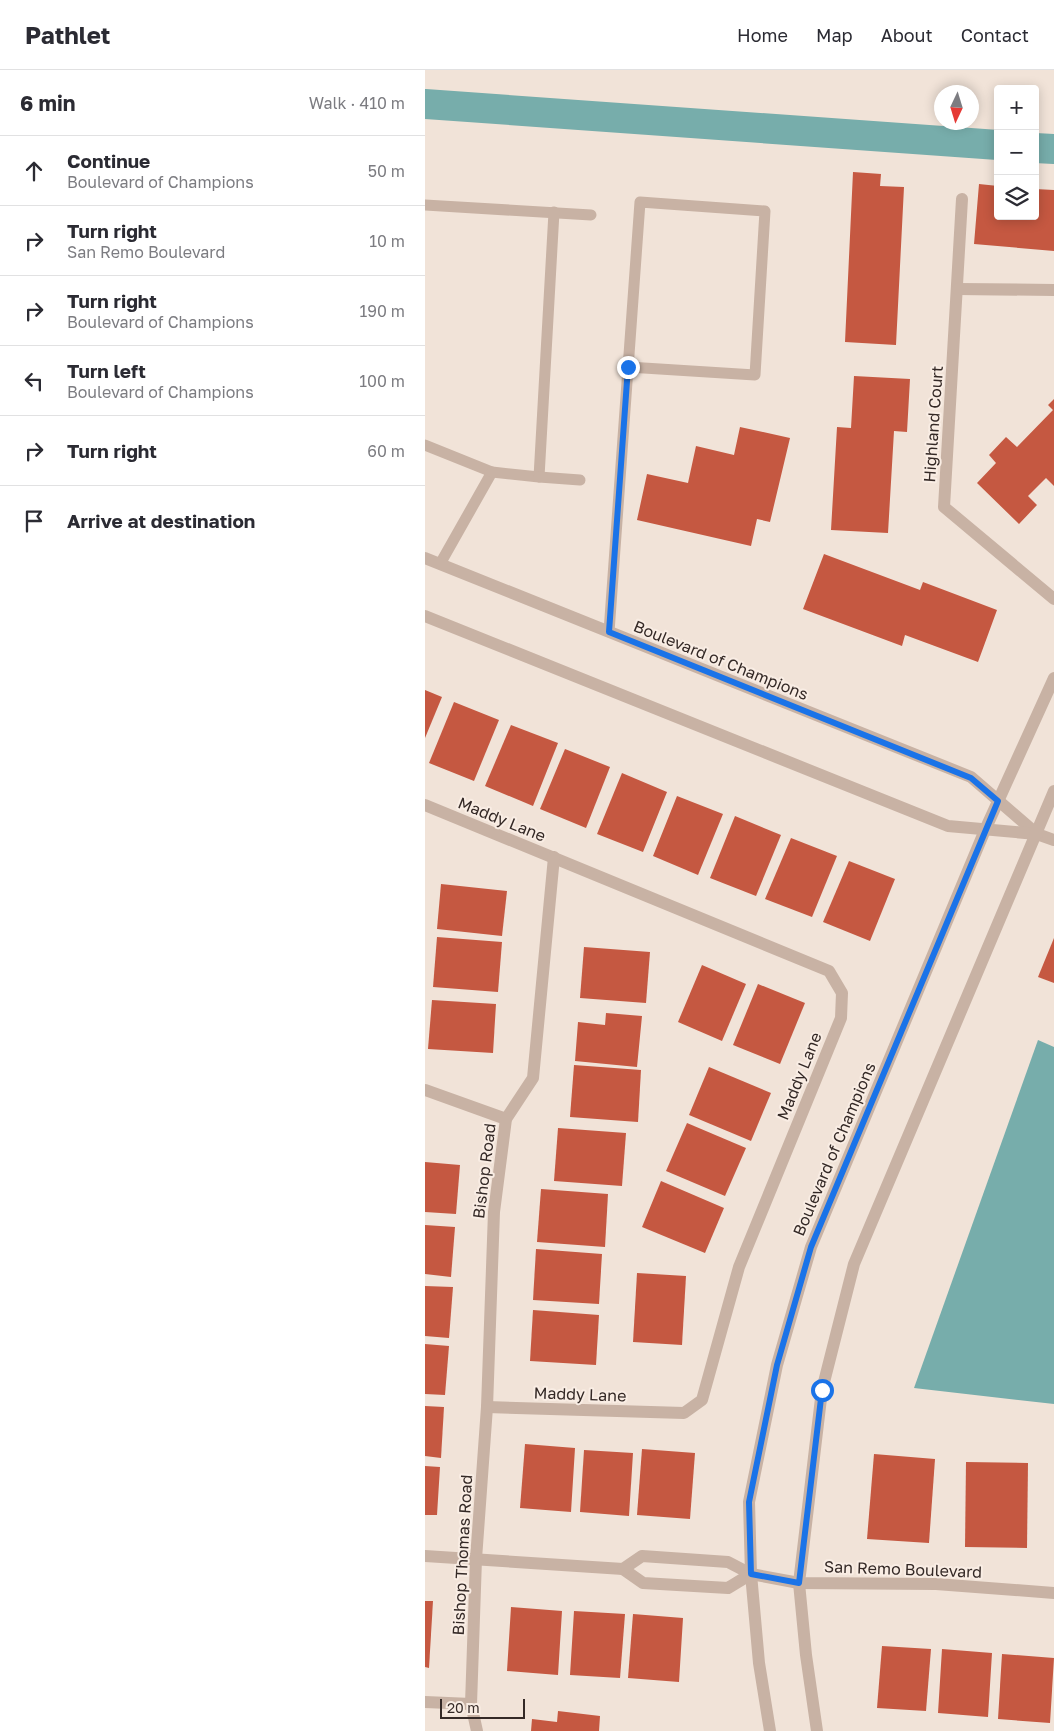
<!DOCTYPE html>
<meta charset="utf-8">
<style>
:root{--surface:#fff;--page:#f7f7f7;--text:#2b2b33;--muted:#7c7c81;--line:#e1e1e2}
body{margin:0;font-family:"Golos Text",sans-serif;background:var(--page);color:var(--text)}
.controls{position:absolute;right:15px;top:15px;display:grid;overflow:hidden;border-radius:5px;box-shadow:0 2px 12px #0003}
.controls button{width:45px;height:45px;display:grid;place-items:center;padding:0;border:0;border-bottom:1px solid var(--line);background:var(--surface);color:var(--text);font:25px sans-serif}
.compass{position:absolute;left:509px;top:15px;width:45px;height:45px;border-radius:50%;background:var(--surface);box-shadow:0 2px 12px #0003;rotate:184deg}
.scale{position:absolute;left:15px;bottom:12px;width:85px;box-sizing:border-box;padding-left:5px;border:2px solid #342926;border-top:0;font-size:14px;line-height:18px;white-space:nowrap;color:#342926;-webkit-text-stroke:4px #f9ede4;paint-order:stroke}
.stop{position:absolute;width:15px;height:15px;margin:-11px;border:4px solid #1a73e8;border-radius:50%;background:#fff}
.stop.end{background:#1a73e8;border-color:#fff;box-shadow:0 1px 5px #0008}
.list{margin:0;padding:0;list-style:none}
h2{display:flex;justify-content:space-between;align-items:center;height:65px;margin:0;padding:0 20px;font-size:21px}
h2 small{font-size:16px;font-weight:400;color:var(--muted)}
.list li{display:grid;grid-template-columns:32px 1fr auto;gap:15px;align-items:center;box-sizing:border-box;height:70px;padding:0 20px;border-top:1px solid var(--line)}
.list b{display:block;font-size:19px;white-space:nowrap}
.list p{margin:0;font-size:16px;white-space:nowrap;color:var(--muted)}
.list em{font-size:16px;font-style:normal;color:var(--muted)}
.icon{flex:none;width:28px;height:28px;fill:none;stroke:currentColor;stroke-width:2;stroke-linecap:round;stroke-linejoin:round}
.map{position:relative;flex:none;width:629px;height:1661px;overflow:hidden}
header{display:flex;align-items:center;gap:30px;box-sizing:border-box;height:70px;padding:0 25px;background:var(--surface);border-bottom:1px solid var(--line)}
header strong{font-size:24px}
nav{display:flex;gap:28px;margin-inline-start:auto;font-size:18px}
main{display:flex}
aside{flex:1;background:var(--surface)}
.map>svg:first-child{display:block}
</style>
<header>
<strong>Pathlet</strong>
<nav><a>Home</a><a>Map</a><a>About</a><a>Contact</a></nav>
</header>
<main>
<aside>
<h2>6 min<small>Walk · 410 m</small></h2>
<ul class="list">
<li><svg class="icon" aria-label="ahead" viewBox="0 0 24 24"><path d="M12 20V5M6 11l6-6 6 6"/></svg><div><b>Continue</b><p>Boulevard of Champions</p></div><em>50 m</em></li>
<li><svg class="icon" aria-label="right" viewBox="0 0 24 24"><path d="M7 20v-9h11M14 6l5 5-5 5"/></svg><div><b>Turn right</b><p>San Remo Boulevard</p></div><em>10 m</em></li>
<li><svg class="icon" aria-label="right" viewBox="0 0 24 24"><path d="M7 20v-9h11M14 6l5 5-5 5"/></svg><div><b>Turn right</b><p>Boulevard of Champions</p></div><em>190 m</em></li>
<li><svg class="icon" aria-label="left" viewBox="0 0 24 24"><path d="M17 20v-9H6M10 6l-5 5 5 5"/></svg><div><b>Turn left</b><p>Boulevard of Champions</p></div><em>100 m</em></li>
<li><svg class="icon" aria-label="right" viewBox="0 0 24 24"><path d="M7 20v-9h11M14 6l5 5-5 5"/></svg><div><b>Turn right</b></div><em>60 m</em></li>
<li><svg class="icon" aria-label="arrive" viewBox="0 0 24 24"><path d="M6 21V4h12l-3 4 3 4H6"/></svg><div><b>Arrive at destination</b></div></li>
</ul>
</aside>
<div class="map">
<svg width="629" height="1661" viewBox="0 0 629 1661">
<rect width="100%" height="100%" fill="#f1e3d8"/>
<polygon fill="#77adab" points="613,970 629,977 629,1334 489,1318"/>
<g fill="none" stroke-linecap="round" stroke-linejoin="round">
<g stroke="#77adab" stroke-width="30">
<polyline points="0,34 573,75"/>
<polyline points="610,78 629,79"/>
</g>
</g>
<g fill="#c55841">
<polygon points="428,102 456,104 455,116 479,117 471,275 420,272"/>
<polygon points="554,114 573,116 573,146 610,146 610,119 629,120 629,181 549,174"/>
<polygon points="429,306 485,309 482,362 469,361 463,463 406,460 412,357 426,358"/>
<polygon points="629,329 629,416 621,408 603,426 612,435 594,454 552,413 571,393 564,385 581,367 592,377 628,340 623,335"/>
<polygon points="315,357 365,368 345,452 332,449 326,476 212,450 222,404 263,413 271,376 309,385"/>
<polygon points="399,484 495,520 498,512 572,540 553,592 480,565 477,576 378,539"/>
<polygon points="0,620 17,627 0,668"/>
<polygon points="29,632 74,650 49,711 4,693"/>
<polygon points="86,655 133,673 108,736 60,716"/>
<polygon points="140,679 185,697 161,758 115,739"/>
<polygon points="197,703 242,722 218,782 172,764"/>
<polygon points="252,726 298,744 273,805 228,786"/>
<polygon points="310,746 356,765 331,826 285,808"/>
<polygon points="366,768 412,786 387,847 340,829"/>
<polygon points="424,791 470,809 445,871 398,852"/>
<polygon points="16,814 82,821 77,866 12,859"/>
<polygon points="12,867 77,872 73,922 8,917"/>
<polygon points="629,868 629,913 613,907"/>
<polygon points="159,877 225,882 221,933 155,928"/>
<polygon points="277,895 321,914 297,971 253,952"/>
<polygon points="333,914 380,933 355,994 308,975"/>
<polygon points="7,930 71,934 68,983 3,979"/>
<polygon points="181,943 217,946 212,997 150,991 153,952 180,955"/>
<polygon points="149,995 216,1000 213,1052 145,1047"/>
<polygon points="284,997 346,1023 326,1071 264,1045"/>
<polygon points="262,1053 321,1078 300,1126 241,1101"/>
<polygon points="133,1058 201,1063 197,1116 129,1111"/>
<polygon points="0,1092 35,1095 31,1144 0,1142"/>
<polygon points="236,1111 299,1138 280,1183 217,1157"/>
<polygon points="116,1119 183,1124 180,1177 112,1172"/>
<polygon points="0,1155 30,1157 26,1207 0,1204"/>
<polygon points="111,1179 177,1184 174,1234 108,1230"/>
<polygon points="212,1203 261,1206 257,1275 208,1272"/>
<polygon points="0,1216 28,1217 24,1268 0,1266"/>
<polygon points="108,1240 174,1245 171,1295 105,1291"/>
<polygon points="0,1274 24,1276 20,1325 0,1324"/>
<polygon points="0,1336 19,1337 16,1388 0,1386"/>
<polygon points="100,1374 150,1378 146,1442 95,1438"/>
<polygon points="217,1379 270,1383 265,1449 212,1445"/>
<polygon points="159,1380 208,1383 204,1446 155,1442"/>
<polygon points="449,1384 510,1389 504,1473 442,1469"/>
<polygon points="541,1392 603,1393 602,1478 540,1477"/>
<polygon points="0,1396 15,1397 12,1445 0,1445"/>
<polygon points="0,1531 8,1531 4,1598 0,1597"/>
<polygon points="86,1537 137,1541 133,1605 82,1601"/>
<polygon points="149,1541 200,1544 195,1608 145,1605"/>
<polygon points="208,1544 258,1548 254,1612 203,1608"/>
<polygon points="457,1576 506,1579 501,1641 452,1638"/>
<polygon points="517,1579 567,1583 563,1647 513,1643"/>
<polygon points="577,1584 629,1588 625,1653 573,1649"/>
<polygon points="133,1641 175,1646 174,1661 106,1661 107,1649 132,1652"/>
</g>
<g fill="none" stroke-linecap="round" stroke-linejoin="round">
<g stroke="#c8b2a4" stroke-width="11">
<polyline points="0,135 166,145"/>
<polyline points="0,375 67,402 15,494"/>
<polyline points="67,402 114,407 129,142"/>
<polyline points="114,407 155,410"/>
<polyline points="184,562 215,132 340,141 330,305 203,297"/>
</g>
<g stroke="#c8b2a4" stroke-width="12">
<polyline points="537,129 519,437 629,529"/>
<polyline points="533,219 629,220"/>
<polyline points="0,735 404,901 417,923 416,948 314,1197 277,1330 259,1343 62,1337"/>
<polyline points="612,764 629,770"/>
<polyline points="0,1020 81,1049"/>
<polyline points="0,1486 198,1499 218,1513 303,1518 326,1504"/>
<polyline points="198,1499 217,1486 303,1492 326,1504 374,1513 511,1514 629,1523"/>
<polyline points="0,1632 46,1634"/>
<polyline points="52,1661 46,1634 51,1489 62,1337 69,1142 81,1049 108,1008 129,787"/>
</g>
<g stroke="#c8b2a4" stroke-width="12">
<polyline points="0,488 546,707 612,764"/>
<polyline points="0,546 523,756 612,764"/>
<polyline points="345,1661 334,1593 326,1504 324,1432 352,1295 386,1177 560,760 629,608"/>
<polyline points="392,1661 381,1585 374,1513 397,1320 429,1194 629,721"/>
</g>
</g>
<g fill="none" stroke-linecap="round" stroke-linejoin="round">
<polyline stroke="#1a73e8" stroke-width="6" points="203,297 184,562 546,708 573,731 386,1177 352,1295 324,1432 326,1504 374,1513 397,1320"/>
</g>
<g text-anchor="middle" stroke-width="4" stroke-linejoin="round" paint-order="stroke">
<g font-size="16" fill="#342926" stroke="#f9ede4">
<text transform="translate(508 354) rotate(-86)" y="6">Highland Court</text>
<text transform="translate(296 590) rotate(22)" y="6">Boulevard of Champions</text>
<text transform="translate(77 749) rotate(22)" y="6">Maddy Lane</text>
<text transform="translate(374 1006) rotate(-68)" y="6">Maddy Lane</text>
<text transform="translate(409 1079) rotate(-67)" y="6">Boulevard of Champions</text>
<text transform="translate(59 1101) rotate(-83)" y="6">Bishop Road</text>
<text transform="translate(155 1324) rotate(2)" y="6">Maddy Lane</text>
<text transform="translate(37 1485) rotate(-87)" y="6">Bishop Thomas Road</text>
<text transform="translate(478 1499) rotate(2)" y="6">San Remo Boulevard</text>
</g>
</g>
</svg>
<div class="controls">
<button>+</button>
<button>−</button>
<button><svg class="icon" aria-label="layers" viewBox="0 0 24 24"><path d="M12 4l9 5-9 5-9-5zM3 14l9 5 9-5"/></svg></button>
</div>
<svg class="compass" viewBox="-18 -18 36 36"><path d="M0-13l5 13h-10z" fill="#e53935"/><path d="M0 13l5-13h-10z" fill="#7c7c81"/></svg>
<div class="scale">20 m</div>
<div class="stop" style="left:397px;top:1320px"></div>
<div class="stop end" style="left:203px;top:297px"></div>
</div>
</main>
